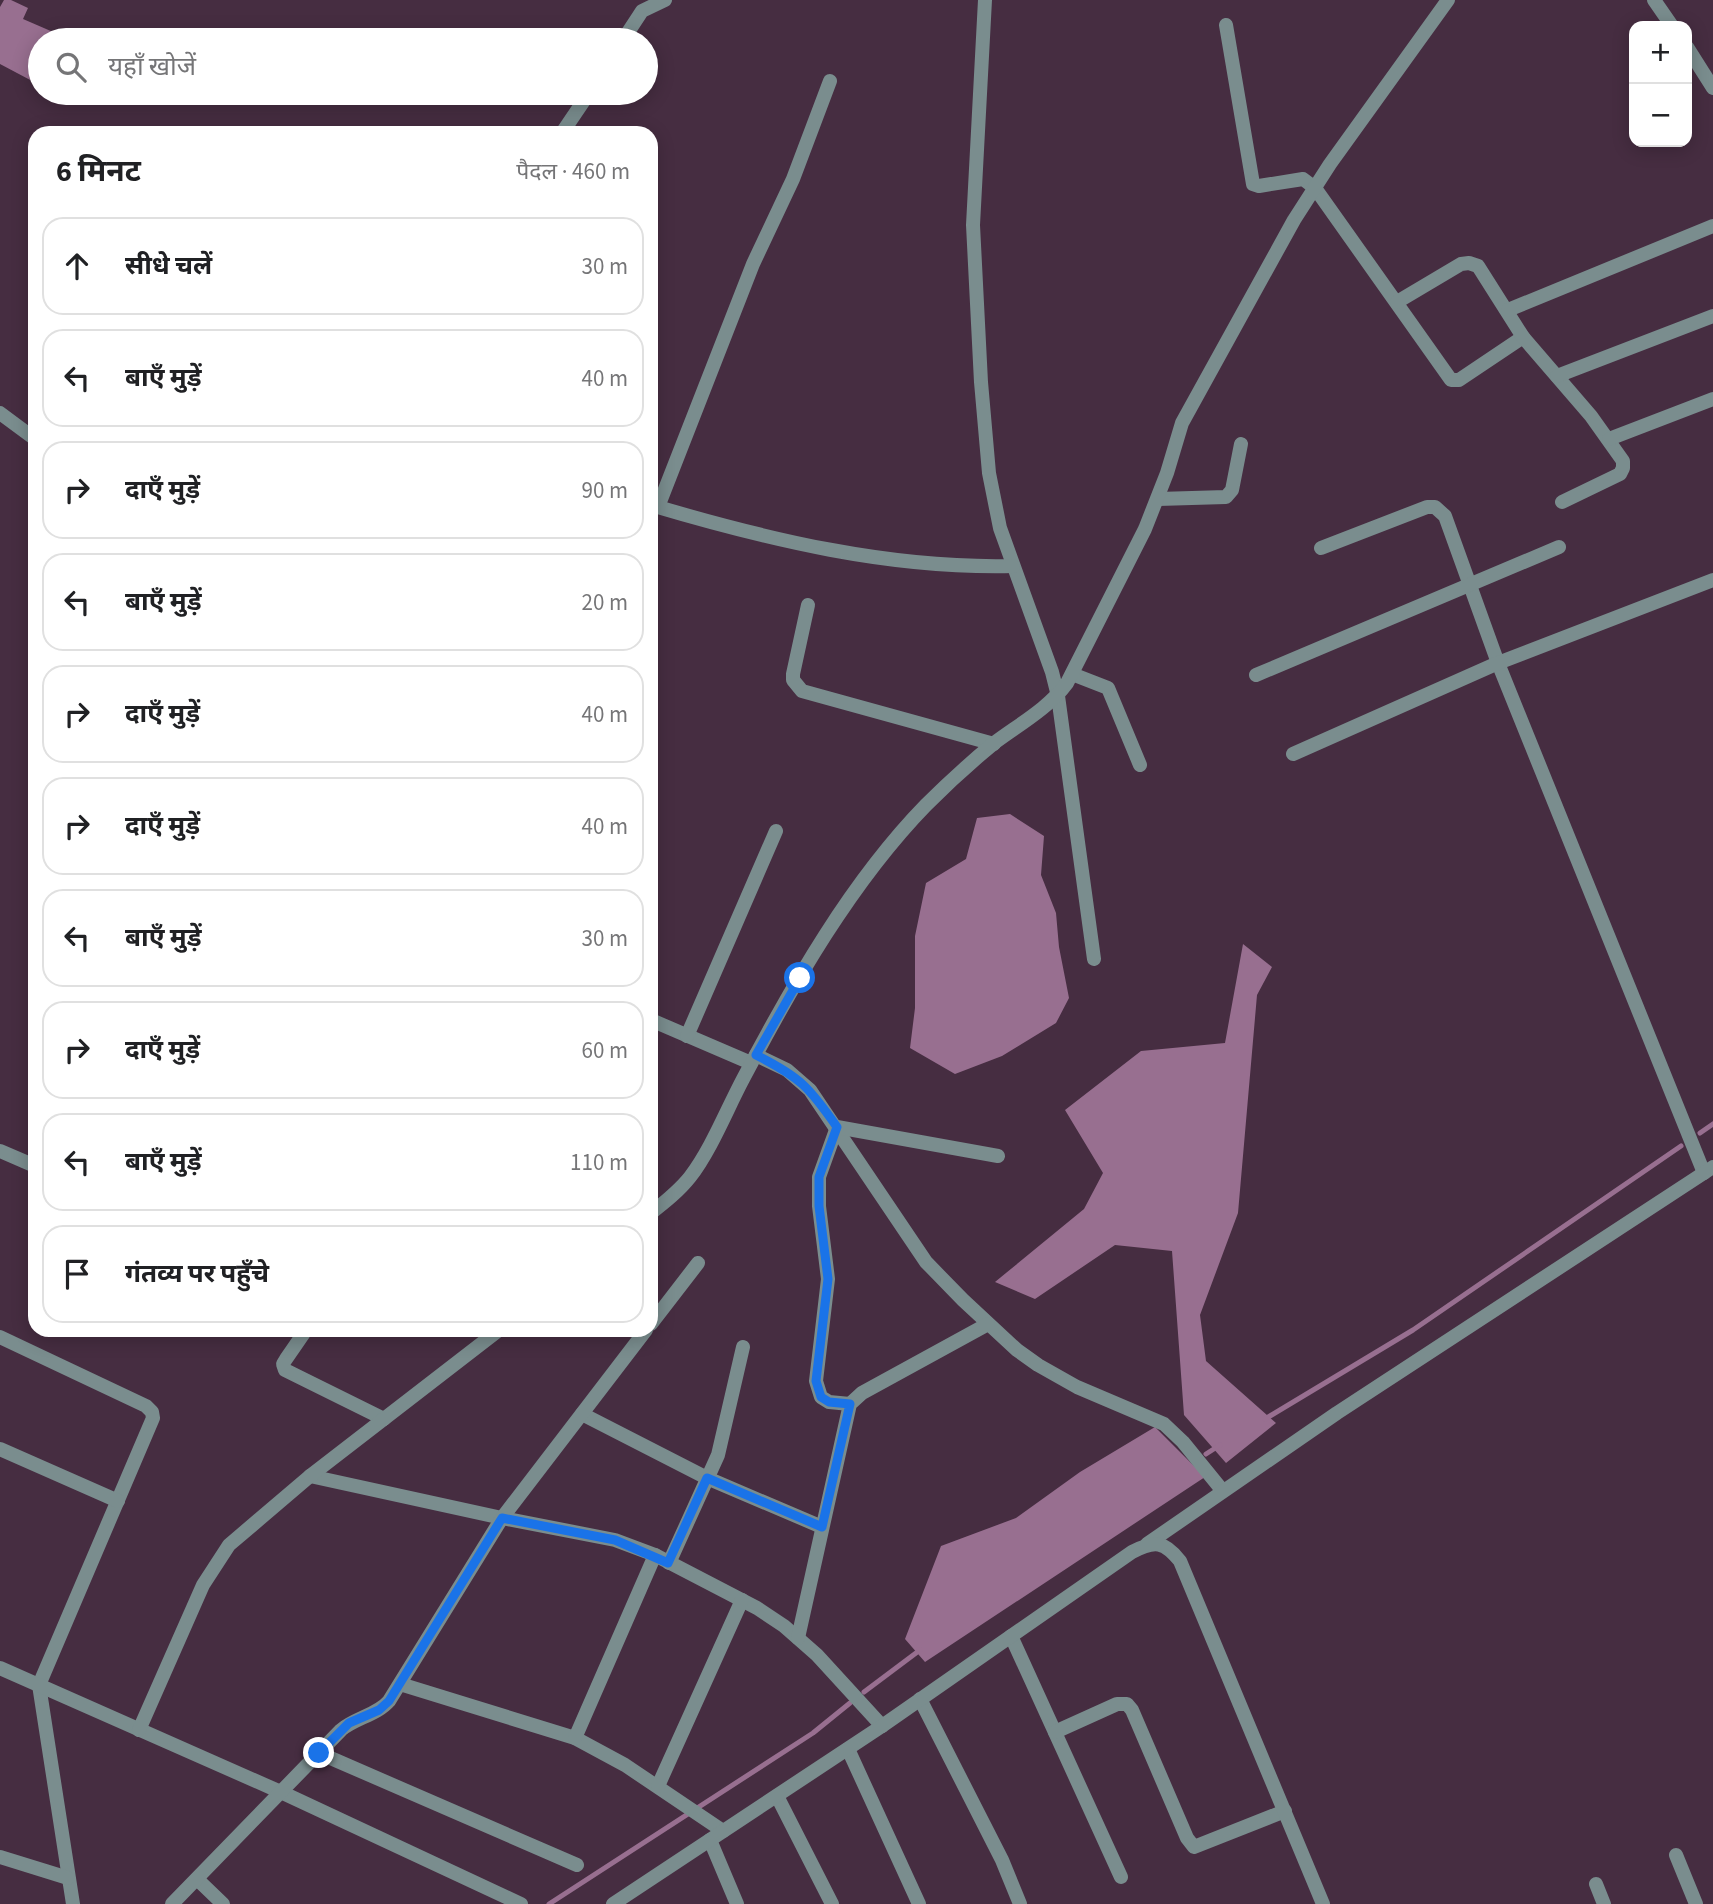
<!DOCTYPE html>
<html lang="hi">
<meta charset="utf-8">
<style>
:root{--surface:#fff;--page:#f2f2f2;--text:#202124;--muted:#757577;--line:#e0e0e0}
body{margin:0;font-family:"Source Sans 3","Noto Sans Devanagari",sans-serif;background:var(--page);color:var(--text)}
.controls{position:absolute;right:21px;top:21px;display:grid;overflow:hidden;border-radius:14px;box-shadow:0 4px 18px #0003}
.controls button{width:63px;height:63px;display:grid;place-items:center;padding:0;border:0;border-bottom:2px solid var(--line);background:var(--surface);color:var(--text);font:35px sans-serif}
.stop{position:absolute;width:21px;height:21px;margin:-16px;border:5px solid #1a73e8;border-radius:50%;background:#fff}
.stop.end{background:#1a73e8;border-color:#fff;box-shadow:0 2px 7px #0008}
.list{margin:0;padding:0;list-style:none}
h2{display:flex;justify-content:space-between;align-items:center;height:91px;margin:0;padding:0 28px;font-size:30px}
h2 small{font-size:23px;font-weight:400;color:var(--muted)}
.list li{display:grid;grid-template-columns:46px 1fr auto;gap:21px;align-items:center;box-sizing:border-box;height:98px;margin:0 14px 14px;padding:0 14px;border:2px solid var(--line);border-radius:21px}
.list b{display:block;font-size:26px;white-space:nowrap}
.list em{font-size:23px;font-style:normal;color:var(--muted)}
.icon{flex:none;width:38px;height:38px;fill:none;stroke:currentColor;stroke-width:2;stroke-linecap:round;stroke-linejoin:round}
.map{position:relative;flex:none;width:1713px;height:1904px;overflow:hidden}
.search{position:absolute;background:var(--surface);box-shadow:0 4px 18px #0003;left:28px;top:28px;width:630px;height:77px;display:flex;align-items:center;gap:18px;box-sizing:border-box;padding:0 24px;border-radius:38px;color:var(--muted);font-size:26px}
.panel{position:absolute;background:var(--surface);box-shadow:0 4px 18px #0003;left:28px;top:126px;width:630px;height:1211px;border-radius:21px}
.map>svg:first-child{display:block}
</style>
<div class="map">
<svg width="1713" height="1904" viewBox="0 0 1713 1904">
<rect width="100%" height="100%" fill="#462d41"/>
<g fill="#986f90">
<polygon points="4,0 11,0 28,8 23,19 60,35 57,40 40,40 40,72 34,82 0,64 0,7"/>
<polygon points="1010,814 1044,836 1041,875 1056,913 1059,947 1069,998 1056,1023 1002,1056 955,1074 910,1048 915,1008 915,936 926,883 966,859 977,818"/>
<polygon points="1243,944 1272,967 1257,995 1238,1213 1200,1315 1206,1361 1276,1423 1226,1463 1184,1415 1172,1251 1115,1245 1035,1299 995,1282 1084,1209 1103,1173 1065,1110 1141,1051 1225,1043"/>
<polygon points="1155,1427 1205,1477 925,1662 905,1639 941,1546 1016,1518 1080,1472"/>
</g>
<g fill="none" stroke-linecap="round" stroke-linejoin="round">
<g stroke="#986f90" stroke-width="5">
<polyline points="1700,1133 1713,1124"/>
<polyline points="1265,1419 1413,1330 1681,1146"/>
<polyline points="1206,1454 1220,1445"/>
<polyline points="864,1692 920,1650"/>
<polyline points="549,1904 813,1733 850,1703"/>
</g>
<g stroke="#7a8d8e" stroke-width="14">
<polyline points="985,0 973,225 981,382 989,473 1000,528 1052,672 1058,696 1094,959"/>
<polyline points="1654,0 1672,26"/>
<polyline points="1226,25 1253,184 1259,186 1303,179 1315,188 1451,380 1459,380 1523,337"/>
<polyline points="623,40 642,11 665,0"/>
<polyline points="1687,47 1713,88"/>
<polyline points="562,133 589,93"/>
<polyline points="1397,302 1461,264 1469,263 1478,266 1523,337 1591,416 1623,461 1623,468 1620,474 1562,502"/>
<polyline points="1508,310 1713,226"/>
<polyline points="1557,376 1713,316"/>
<polyline points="0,413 35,439"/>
<polyline points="1609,439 1713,399"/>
<polyline points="1158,499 1226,497 1232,490 1241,444"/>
<path d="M651 505C769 540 890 569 1013 566"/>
<polyline points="658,507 753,264 793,179 830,81"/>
<polyline points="1321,548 1427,507 1435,507 1445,516 1498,663 1704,1173"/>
<polyline points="808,605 793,674 793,680 802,691 994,744"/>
<polyline points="1072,674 1108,688 1140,765"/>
<polyline points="1256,675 1559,547"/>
<polyline points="1293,754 1498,663 1713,580"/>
<polyline points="651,1020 751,1063"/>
<polyline points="687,1036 776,831"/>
<polyline points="756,1055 787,1070 810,1090 926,1262 963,1300 1017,1350 1038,1365 1077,1387 1164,1424 1183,1442 1222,1490"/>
<polyline points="0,1151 35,1166"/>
<path d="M651 1213C665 1202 679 1191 690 1177 711 1150 727 1109 743 1079 793 984 851 882 926 805 947 784 970 763 993 744 1018 725 1048 709 1067 683L1145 529 1167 473 1182 423 1294 220 1330 164 1448 0"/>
<polyline points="651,1324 698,1263"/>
<polyline points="306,1330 286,1359 283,1364 285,1370 384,1419"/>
<polyline points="0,1337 146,1406 152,1412 153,1418 39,1685 73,1904"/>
<polyline points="850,1404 829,1402 821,1397 816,1381 828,1279 819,1206 819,1177 837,1127 998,1156"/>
<polyline points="582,1414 707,1478 822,1527"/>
<polyline points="0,1449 118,1501"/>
<polyline points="310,1476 502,1518 615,1540 655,1555 757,1608 784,1626 817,1655 882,1726"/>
<polyline points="1147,1544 1337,1413 1713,1167"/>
<polyline points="669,1563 718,1455 743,1347"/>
<polyline points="1011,1636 1121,1877"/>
<polyline points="798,1638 850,1404 862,1393 988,1324"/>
<polyline points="0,1668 283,1793 521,1904"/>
<polyline points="400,1684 575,1738 625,1765 723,1831"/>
<polyline points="920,1699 1002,1860 1020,1904"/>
<polyline points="139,1730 203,1585 229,1545 310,1476 499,1330"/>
<polyline points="1055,1732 1117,1704 1127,1704 1132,1710 1187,1838 1194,1847 1285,1811"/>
<polyline points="575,1738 655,1555"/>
<polyline points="848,1749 919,1904"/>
<polyline points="319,1753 577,1865"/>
<polyline points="658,1786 742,1600"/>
<polyline points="777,1796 832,1904"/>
<polyline points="710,1840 737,1904"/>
<polyline points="1676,1855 1696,1904"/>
<polyline points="0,1857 68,1878"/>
<polyline points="197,1879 223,1904"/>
<polyline points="1596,1884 1604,1904"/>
<path d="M172 1904 341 1730C355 1718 377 1715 389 1701L502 1518 646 1330"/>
<path d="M613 1904 882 1726 1132 1552C1155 1540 1164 1541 1180 1561L1323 1904"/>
</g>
</g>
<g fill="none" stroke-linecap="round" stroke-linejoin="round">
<path stroke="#1a73e8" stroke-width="9" d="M319 1753 349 1723 379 1710 389 1701 502 1518 615 1540 668 1563 707 1478 822 1527 850 1404 829 1402 821 1397 816 1381 828 1279 819 1206V1177L837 1127C809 1087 800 1077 756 1055L800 978"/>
</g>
</svg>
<div class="controls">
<button>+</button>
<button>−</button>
</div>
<div class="stop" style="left:800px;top:978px"></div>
<div class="stop end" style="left:319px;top:1753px"></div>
<div class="search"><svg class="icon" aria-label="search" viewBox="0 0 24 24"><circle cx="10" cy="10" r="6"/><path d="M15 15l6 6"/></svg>यहाँ खोजें</div>
<section class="panel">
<h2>6 मिनट<small>पैदल · 460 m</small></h2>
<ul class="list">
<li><svg class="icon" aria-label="ahead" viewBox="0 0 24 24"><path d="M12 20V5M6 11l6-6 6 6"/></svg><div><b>सीधे चलें</b></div><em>30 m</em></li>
<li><svg class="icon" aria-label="left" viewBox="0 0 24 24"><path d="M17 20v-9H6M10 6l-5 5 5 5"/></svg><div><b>बाएँ मुड़ें</b></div><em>40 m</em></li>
<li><svg class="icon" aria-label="right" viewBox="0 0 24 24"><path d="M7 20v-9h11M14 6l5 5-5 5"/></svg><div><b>दाएँ मुड़ें</b></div><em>90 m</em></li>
<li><svg class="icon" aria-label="left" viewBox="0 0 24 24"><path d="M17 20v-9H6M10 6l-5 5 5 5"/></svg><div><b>बाएँ मुड़ें</b></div><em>20 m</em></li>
<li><svg class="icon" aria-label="right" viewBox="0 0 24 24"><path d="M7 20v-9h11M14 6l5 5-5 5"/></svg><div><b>दाएँ मुड़ें</b></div><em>40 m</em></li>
<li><svg class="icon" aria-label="right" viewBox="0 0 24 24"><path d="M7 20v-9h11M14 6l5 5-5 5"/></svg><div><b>दाएँ मुड़ें</b></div><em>40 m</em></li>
<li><svg class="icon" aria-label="left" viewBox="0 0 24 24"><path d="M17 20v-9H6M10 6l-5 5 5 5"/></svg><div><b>बाएँ मुड़ें</b></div><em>30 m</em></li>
<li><svg class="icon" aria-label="right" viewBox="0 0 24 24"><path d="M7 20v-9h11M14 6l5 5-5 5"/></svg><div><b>दाएँ मुड़ें</b></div><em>60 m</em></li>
<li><svg class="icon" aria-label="left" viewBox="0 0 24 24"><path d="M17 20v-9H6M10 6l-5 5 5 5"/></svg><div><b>बाएँ मुड़ें</b></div><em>110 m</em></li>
<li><svg class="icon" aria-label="arrive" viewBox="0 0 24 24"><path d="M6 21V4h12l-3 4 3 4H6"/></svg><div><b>गंतव्य पर पहुँचे</b></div></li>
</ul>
</section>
</div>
